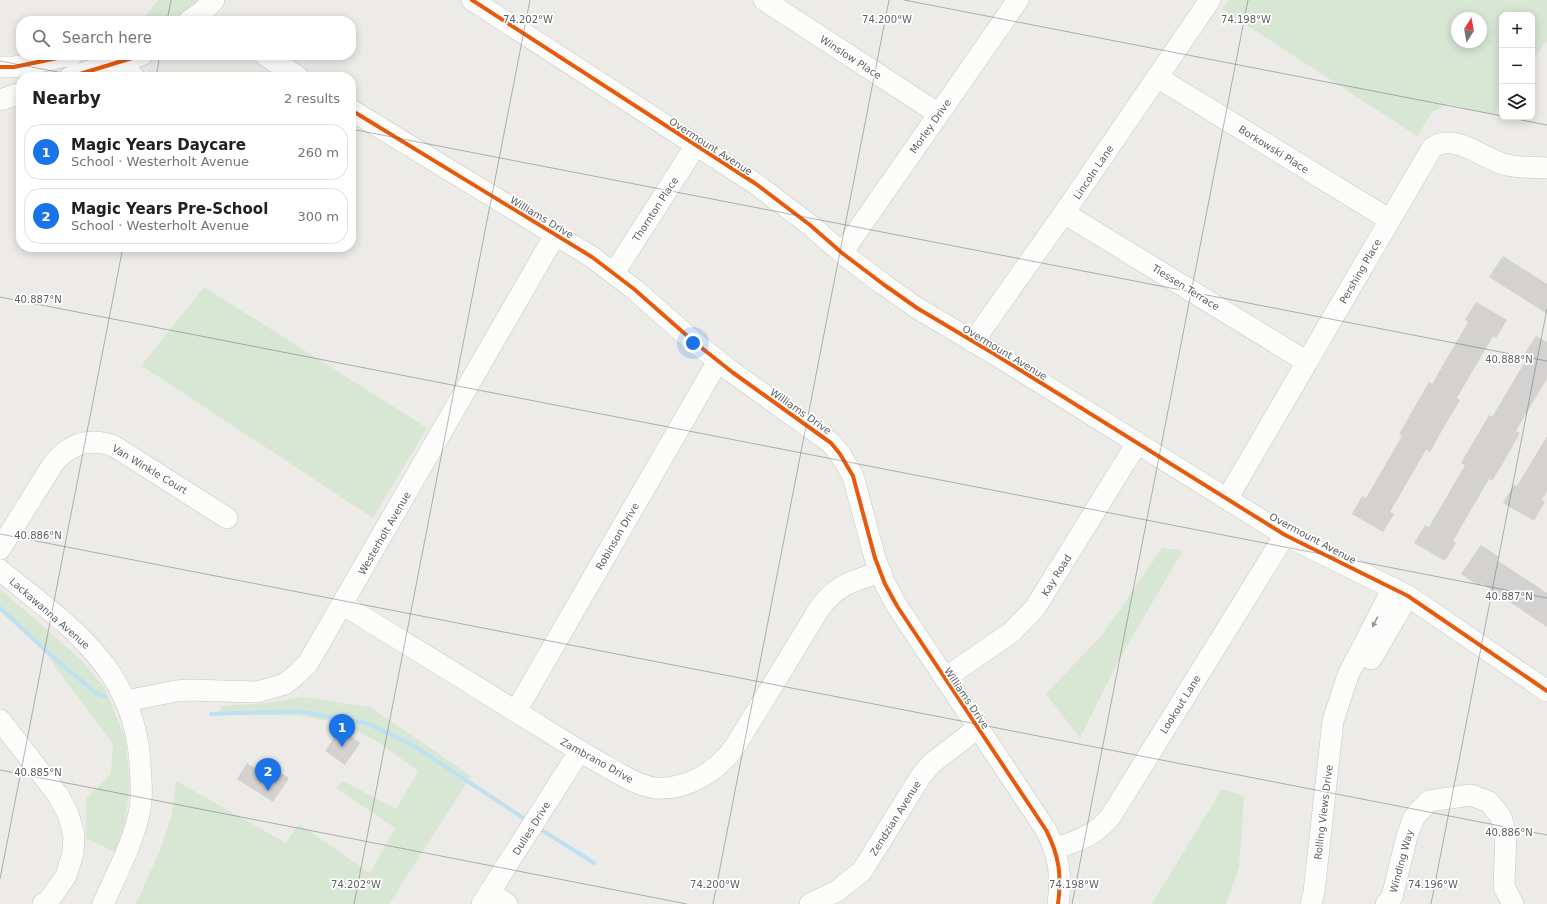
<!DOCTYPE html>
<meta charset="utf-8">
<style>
:root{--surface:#fff;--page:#f6f6f6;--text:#202124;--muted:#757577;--line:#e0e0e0;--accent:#1a73e8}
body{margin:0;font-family:"DejaVu Sans",sans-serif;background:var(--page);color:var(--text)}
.controls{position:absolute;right:12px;top:12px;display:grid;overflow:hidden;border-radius:8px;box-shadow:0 2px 10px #0003}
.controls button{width:36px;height:36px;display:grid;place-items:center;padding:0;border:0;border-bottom:1px solid var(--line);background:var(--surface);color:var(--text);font:20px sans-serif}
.compass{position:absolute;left:1451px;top:12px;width:36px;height:36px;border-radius:50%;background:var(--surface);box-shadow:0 2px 10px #0003;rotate:11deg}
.you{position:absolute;left:693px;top:343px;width:14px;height:14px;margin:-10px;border:3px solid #fff;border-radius:50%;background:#1a73e8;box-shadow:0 0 0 6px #1a73e833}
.badge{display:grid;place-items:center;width:26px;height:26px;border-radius:50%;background:var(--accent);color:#fff;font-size:13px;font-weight:700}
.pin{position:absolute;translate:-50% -33px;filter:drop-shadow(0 1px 2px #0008)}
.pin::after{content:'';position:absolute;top:21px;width:14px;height:12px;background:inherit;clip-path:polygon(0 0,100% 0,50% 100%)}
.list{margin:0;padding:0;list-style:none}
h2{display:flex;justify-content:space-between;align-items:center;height:52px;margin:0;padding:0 16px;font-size:17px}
h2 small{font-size:13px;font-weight:400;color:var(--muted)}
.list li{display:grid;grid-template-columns:26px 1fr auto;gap:12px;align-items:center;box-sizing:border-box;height:56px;margin:0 8px 8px;padding:0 8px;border:1px solid var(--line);border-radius:16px}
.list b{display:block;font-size:15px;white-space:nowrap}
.list p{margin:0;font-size:13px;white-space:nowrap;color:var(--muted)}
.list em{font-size:13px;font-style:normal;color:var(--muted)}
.icon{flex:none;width:22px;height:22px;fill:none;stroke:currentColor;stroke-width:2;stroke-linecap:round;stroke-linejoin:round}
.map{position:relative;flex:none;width:1547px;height:904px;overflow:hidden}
.search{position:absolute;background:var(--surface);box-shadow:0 2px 10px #0003;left:16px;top:16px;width:340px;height:44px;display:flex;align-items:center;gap:10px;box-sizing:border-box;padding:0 14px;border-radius:16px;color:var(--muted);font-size:15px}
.panel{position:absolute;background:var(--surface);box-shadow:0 2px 10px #0003;left:16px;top:72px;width:340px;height:180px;border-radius:16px}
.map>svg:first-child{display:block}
</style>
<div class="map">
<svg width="1547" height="904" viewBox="0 0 1547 904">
<rect width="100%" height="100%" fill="#ecebe7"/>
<g fill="#d7e7d4" fill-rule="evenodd">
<polygon points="158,0 198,0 185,11 169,21 142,21"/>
<path d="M1229 0H1547V40L1532 62V15H1502V104L1494 115 1448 104 1432 112 1417 136 1222 9ZM1457 18H1481V42H1457Z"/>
<polygon points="204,287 427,428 373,518 159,377 141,366"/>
<polygon points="1162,548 1183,550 1121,656 1080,738 1046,694 1103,634"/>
<polygon points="0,589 79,658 105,688 125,738 130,785 125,822 115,852 86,838 86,799 111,774 113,744 54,665 49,653 0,608"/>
<polygon points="302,697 370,707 471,776 389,904 136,904 160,850 171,818 176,781 286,843 299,824 370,873 395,828 336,788 343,781 396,809 418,771 381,744 347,725 297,715 217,715 222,706 268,703"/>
<polygon points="1222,789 1244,796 1239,867 1226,904 1152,904"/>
</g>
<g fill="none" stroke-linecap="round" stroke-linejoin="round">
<g stroke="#bee0f3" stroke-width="4">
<polyline points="0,608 54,658 97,694 105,696"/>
<polyline points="211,714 298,711 366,723 411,744 528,821"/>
<polyline points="537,827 594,863"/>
</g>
</g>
<g fill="#d3d2d0">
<polygon points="1503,256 1547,284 1547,314 1489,277"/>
<polygon points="1476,302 1507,320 1496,338 1493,336 1457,398 1460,400 1440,434 1430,452 1426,450 1390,512 1394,514 1383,532 1352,514 1362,496 1366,498 1402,436 1399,434 1429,382 1432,384 1468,322 1465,320"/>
<polygon points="1536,336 1547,342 1547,379 1516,431 1520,433 1503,463 1492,481 1489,479 1453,541 1456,543 1445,561 1414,543 1425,525 1429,527 1465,465 1461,463 1489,415 1492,417 1529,355 1525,353"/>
<polygon points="1547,436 1547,491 1542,500 1545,502 1534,521 1503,503 1514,484 1517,486"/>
<polygon points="1481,545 1499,557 1497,560 1547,593 1547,627 1481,583 1479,586 1461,574"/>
<polygon points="340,729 360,743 345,765 325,751"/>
<polygon points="247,763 260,772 266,763 289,778 273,802 237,779"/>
</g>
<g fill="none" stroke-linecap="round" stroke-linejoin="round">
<g stroke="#c6c7c7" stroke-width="22">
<g id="minor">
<polyline points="472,0 756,184 810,225 842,253 883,284 917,308 996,355 1285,535 1408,596 1547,691"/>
<polyline points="764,0 939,114"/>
<polyline points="189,21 203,11 214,0"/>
<polyline points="265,55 298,77"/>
<polyline points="118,62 134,77"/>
<polyline points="0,67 14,67 72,55"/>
<polyline points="70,77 142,55"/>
<polyline points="1157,77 1390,220"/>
<polyline points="0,100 21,93"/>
<path d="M351 110 592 257 634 289 693 341 732 372 831 443 840 454 853 476 875 558 885 584 897 606 1046 830C1059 855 1062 876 1058 904"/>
<polyline points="1064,213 1307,362"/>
<polyline points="842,253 1018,0"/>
<polyline points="614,273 696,145"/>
<polyline points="973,342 1064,213 1210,0"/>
<path d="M1227 499 1432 148C1454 131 1484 160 1507 165 1520 168 1534 167 1547 168"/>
<path d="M0 549 53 464C69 444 89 437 114 446L227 518"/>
<path d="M0 570C68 626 134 666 140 763 141 780 143 798 139 814 132 845 116 875 103 904"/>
<path d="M342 604C400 640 458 675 515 711 546 730 577 750 609 768 623 776 639 786 656 788 687 790 716 772 734 748L821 606C840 583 853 581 881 572"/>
<polyline points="1371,659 1408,596"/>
<polyline points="945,678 1012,632 1035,608 1137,443"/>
<polyline points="126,701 176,691 190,690 257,692 285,684 297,674 308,663 555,235"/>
<polyline points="516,711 718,361"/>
<polyline points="0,720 58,795 68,814 74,835 73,853 66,876 49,900 43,904"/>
<path d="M1055 849C1078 840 1095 836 1111 816L1285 535"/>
<polyline points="490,892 507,904"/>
<polyline points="482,904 579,752"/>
<polyline points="810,904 837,891 862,871 921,776 932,763 978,728"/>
<polyline points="1311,904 1314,892 1333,721 1348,675 1393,588"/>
<polyline points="1386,904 1392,897 1407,836 1414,817 1429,801 1471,795 1489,802 1501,817 1506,834 1504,887 1513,904"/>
</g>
</g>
<use href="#minor" stroke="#fcfcfb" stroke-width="21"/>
<g stroke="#fff" stroke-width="6">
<g id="cycleway">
<polyline points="472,0 756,184 810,225 842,253 883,284 917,308 996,355 1285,535 1408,596 1547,691"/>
<polyline points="0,67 14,67 72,55"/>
<polyline points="70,77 142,55"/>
<path d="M351 110 592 257 634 289 693 341 732 372 831 443 840 454 853 476 875 558 885 584 897 606 1046 830C1059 855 1062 876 1058 904"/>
</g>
</g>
<use href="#cycleway" stroke="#e8590c" stroke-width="4"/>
</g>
<defs><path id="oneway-solid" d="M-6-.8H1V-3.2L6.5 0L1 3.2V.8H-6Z"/></defs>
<use fill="#959799" href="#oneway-solid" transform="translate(1375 622) rotate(117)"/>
<path fill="none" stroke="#5d6164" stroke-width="1" stroke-opacity="0.45" d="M904 0 1502 116M167 21 171 0M0 61 84 77M156 77 160 55M1506 117 1547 125M351 129 1547 361M0 297 1547 598M0 534 1547 835M0 770 687 904M0 879 123 247M354 904 530 0M713 904 889 0M1072 904 1248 0M1431 904 1547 309"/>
<g text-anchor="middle" stroke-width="3.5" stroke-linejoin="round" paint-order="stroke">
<g font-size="10" fill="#5d6164" stroke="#fff">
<text transform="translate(851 57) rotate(33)" y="4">Winslow Place</text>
<text transform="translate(930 126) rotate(-55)" y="4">Morley Drive</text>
<text transform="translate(711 146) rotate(33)" y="4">Overmount Avenue</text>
<text transform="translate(1274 149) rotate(32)" y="4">Borkowski Place</text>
<text transform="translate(1093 172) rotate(-56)" y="4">Lincoln Lane</text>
<text transform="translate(655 209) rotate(-57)" y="4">Thornton Place</text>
<text transform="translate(542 217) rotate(31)" y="4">Williams Drive</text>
<text transform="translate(1360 271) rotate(-60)" y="4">Pershing Place</text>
<text transform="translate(1186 287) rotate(32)" y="4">Tiessen Terrace</text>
<text transform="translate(1005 352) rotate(31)" y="4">Overmount Avenue</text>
<text transform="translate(801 411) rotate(35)" y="4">Williams Drive</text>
<text transform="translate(150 469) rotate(31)" y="4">Van Winkle Court</text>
<text transform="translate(384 533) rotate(-60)" y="4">Westerholt Avenue</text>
<text transform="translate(617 536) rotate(-60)" y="4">Robinson Drive</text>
<text transform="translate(1313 538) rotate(28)" y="4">Overmount Avenue</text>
<text transform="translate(1056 575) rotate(-58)" y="4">Kay Road</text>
<text transform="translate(50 613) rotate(41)" y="4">Lackawanna Avenue</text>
<text transform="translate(967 698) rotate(56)" y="4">Williams Drive</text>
<text transform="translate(1180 704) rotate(-58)" y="4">Lookout Lane</text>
<text transform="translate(597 760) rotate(29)" y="4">Zambrano Drive</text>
<text transform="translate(1323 812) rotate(-83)" y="4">Rolling Views Drive</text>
<text transform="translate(895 818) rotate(-58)" y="4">Zendzian Avenue</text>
<text transform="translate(531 828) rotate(-58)" y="4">Dulles Drive</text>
<text transform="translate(1401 861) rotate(-75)" y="4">Winding Way</text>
</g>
</g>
<g font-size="10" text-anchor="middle" fill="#5d6164" stroke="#fff" stroke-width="3.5" stroke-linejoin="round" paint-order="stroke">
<text x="528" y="23">74.202°W</text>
<text x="887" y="23">74.200°W</text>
<text x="1246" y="23">74.198°W</text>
<text x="38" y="303">40.887°N</text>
<text x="1509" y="363">40.888°N</text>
<text x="38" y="539">40.886°N</text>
<text x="1509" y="600">40.887°N</text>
<text x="38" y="776">40.885°N</text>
<text x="1509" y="836">40.886°N</text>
<text x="356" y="888">74.202°W</text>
<text x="715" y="888">74.200°W</text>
<text x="1074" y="888">74.198°W</text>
<text x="1433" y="888">74.196°W</text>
</g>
</svg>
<div class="controls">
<button>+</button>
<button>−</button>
<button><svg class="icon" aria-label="layers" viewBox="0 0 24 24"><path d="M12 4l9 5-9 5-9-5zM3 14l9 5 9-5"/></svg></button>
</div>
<svg class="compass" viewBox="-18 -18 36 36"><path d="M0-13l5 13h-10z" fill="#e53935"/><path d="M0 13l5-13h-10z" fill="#757577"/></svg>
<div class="you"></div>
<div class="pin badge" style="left:342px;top:747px">1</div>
<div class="pin badge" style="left:268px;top:791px">2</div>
<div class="search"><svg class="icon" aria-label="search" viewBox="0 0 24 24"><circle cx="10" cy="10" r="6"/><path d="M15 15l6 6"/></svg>Search here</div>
<section class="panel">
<h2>Nearby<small>2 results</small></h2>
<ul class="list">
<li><span class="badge">1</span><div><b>Magic Years Daycare</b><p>School · Westerholt Avenue</p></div><em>260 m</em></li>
<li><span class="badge">2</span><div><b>Magic Years Pre-School</b><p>School · Westerholt Avenue</p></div><em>300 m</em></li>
</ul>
</section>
</div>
